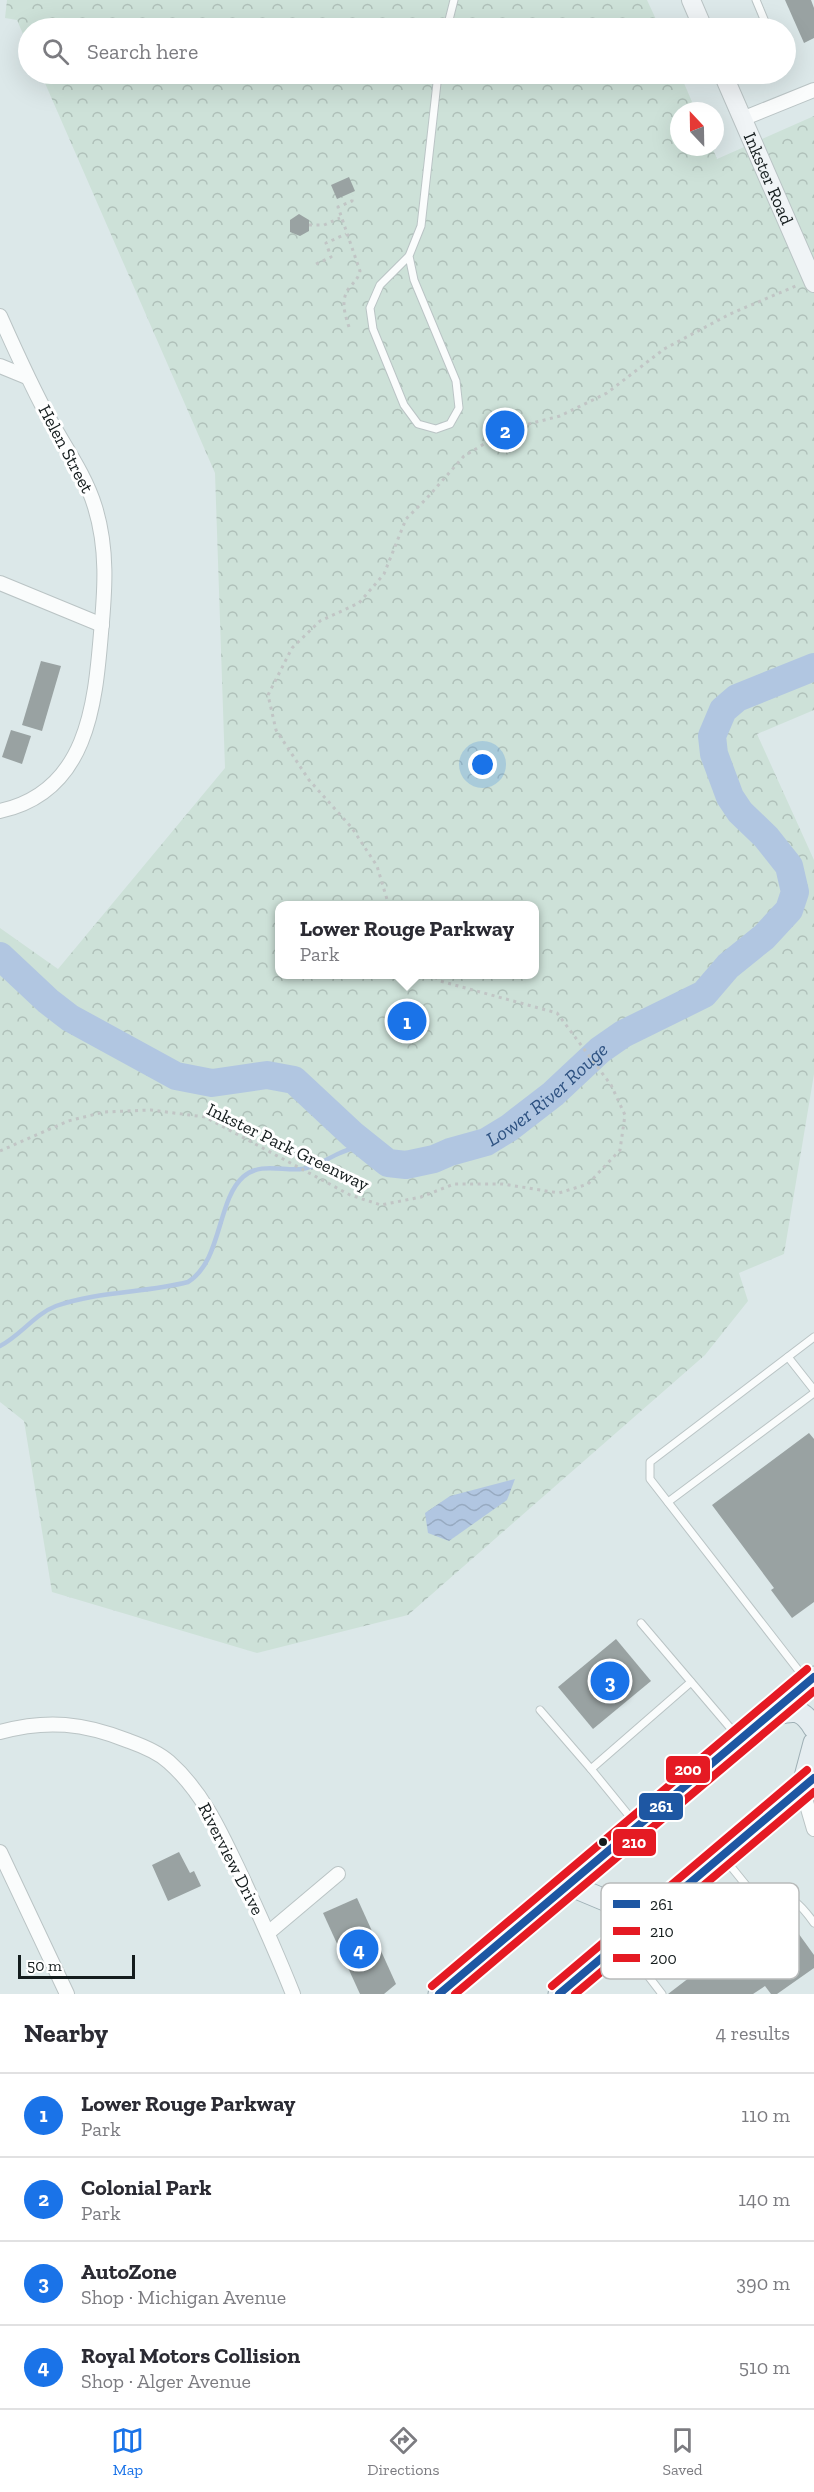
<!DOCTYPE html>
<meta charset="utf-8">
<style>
:root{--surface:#fff;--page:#f7f7f7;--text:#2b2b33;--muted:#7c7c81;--line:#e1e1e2;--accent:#1a73e8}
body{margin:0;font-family:"Zilla Slab",serif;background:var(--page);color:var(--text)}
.compass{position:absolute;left:670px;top:102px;width:54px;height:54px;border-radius:50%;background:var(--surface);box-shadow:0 6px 24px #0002;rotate:338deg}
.scale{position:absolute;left:18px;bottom:15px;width:117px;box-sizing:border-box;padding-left:6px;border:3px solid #141c1d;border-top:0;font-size:16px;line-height:21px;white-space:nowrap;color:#141c1d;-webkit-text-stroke:4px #fff;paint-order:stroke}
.you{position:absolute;left:483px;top:765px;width:21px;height:21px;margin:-15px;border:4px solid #fff;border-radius:50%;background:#1a73e8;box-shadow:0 0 0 9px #1a73e833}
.badge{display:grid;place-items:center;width:39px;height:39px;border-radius:50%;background:var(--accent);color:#fff;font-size:20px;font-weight:700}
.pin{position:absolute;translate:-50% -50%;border:3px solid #fff;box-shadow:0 2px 6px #0006}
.popup{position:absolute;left:275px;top:901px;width:264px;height:78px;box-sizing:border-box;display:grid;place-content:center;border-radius:12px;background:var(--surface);filter:drop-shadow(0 2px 4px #0005);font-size:20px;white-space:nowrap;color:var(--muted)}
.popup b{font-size:22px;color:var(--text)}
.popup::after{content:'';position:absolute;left:50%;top:100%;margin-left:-12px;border:12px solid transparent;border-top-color:var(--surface)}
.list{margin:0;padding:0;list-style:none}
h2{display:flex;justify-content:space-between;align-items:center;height:78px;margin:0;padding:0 24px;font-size:26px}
h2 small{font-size:20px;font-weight:400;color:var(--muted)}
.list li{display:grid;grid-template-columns:39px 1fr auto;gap:18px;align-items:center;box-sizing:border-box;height:84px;padding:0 24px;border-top:2px solid var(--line)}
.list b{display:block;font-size:22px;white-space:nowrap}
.list p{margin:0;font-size:20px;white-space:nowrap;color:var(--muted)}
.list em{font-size:20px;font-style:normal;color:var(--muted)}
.icon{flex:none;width:33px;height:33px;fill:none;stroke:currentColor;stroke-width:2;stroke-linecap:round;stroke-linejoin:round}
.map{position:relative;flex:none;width:814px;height:1994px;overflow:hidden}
.search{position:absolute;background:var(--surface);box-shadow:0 6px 24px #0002;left:18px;right:18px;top:18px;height:66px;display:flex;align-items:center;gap:15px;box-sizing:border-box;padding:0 21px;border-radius:33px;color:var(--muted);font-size:22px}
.sheet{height:414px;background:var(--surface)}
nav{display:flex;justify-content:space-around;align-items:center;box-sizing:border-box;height:84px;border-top:2px solid var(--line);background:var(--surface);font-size:16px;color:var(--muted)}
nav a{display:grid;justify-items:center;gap:3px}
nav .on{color:var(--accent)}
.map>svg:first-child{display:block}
</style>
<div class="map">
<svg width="814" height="1994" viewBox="0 0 814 1994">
<defs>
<pattern id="park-crowns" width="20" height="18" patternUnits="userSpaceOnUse" patternTransform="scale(1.5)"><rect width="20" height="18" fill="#cde1d8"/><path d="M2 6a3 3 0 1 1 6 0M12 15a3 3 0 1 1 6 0" fill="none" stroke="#afc0b9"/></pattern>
<pattern id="water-waves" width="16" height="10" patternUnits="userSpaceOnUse" patternTransform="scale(1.5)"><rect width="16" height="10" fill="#b1c6e1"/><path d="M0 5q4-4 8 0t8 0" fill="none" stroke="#97aac1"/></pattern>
</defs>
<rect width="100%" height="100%" fill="#dce8e9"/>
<g fill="url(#park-crowns)" fill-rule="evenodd">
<polygon points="7,0 647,0 660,28 28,28 28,46 17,20 5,18"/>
<path d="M41 74H680L696 111H679V147H712L717 159 814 116V710L757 734 814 860V1074L784 1254 739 1273 748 1301 705 1355 408 1615 257 1653 52 1592 24 1421 0 1402V928L58 969 225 768 215 473ZM280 906H534V974H280Z"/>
</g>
<polygon fill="url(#water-waves)" points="515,1479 507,1500 449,1541 428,1533 425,1513 450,1496"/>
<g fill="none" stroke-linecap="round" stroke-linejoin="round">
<path stroke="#b1c6e1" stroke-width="4.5" d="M0 1346C20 1336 35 1314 56 1306 98 1291 145 1293 188 1282 222 1261 217 1200 243 1177 260 1162 282 1171 302 1169 314 1168 328 1158 340 1153 348 1149 357 1147 366 1144"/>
<path stroke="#b1c6e1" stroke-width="28" id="s1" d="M0 956 48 1001 70 1018 176 1076 212 1083 267 1075 294 1080 353 1135 388 1163 406 1165 434 1159 450 1152 486 1142 509 1128 553 1094 600 1050 623 1034 704 994 728 966 764 937 789 910 795 892 789 866 766 837 740 812 730 797 714 754 712 736 723 710 737 698 814 667"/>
</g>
<g fill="#99a2a2">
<polygon points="785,0 811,0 814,8 814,38 804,43"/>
<polygon points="349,177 355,191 337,199 331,185"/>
<polygon points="299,214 309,220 309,231 300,236 290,232 290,220"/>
<polygon points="41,661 61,666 42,731 22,725"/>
<polygon points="11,730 31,736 22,764 2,757"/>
<polygon points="809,1433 814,1439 814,1602 792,1618 771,1590 774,1588 712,1505"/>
<polygon points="616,1639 651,1681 593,1729 558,1687"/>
<polygon points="179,1852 190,1873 194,1871 201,1886 168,1901 152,1865"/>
<polygon points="357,1898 396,1984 384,1994 360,1994 323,1913"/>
<polygon points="783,1912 814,1955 814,1968 777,1994 771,1994 765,1986 753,1994 668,1994 698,1971 703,1977 775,1926 771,1921"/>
</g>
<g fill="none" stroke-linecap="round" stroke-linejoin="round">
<g stroke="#bac4c5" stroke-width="9">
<g id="lane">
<polyline points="756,0 766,24"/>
<polyline points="447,28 454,0"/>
<polyline points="409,256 414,280 456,381 459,408 450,424 436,429 418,424 404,405 373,329 370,308 380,285 409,256 421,226 438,74"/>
<polyline points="788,1357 814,1390"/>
<polyline points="668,1502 814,1393"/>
<polyline points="641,1623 738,1737"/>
<polyline points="806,1680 650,1479 650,1462 814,1337"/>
<polyline points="540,1710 591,1769 691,1682"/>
<polyline points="591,1769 635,1823"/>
<path d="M724 1858 754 1895C759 1895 763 1894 768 1894 791 1893 802 1906 814 1923"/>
<polyline points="623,1943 662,1994"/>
</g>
</g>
<g stroke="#bac4c5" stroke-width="16">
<g id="street">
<polyline points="742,119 814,90"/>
<path d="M0 316C16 352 32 388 51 422 67 450 86 477 95 507 108 549 105 590 101 633 95 706 87 792 0 811"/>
<polyline points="0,366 27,377"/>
<polyline points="0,583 102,625"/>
<path d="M0 1732C47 1719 84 1723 129 1741 143 1746 158 1752 169 1762 204 1793 222 1835 242 1877 260 1916 277 1954 293 1994"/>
<polyline points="802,1788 814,1829"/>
<polyline points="0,1852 67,1994"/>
<polyline points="268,1933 338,1874"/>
</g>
</g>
<g stroke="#bac4c5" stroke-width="20">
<g id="secondary">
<polyline points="691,0 703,28"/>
<path id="s2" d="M723 74 814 283"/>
</g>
</g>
<g stroke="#9eafb5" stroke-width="23">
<g id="primary">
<path d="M769 1716C791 1711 800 1705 814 1728"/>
<polyline points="802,1788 814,1743"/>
<polyline points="569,1885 648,1918"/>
<polyline points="439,1994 814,1677"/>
<polyline points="559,1994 814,1778"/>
</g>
</g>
<g stroke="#c1c5c5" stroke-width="3" stroke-dasharray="3 4.5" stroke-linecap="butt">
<polyline points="309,225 324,225 340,218"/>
<polyline points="316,264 331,257 326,243 346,234"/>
<path d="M349 327C345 314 340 301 349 288 354 282 358 279 360 271L338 207 352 201 353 195"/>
<polyline points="389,906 377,866 352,828 309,780 276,730 268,695 292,648 320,621 359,603 384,574 406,519 427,498 464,456 509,429 560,416 607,393 664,349 730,314 798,285"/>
<polyline points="0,1151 68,1121 104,1112 151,1110 205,1117 350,1195 381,1205 421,1197 454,1184 503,1184 559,1193 588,1184 620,1150 625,1115 611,1085 557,1013 440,981 431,974"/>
</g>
<use href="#lane" stroke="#fafcfc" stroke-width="7"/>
<use href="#street" stroke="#fafcfc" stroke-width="14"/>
<use href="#secondary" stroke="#f0f4f6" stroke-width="18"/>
<use href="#primary" stroke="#e5edf0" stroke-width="21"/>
<g stroke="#fff" stroke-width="12">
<g id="bus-1">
<polyline points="439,1994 814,1677"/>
<polyline points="559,1994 814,1778"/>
</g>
</g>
<g stroke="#fff" stroke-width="12">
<g id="bus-2">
<polyline points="455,1994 814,1691"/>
<polyline points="575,1994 814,1792"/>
</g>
</g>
<g stroke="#fff" stroke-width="12">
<g id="bus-3">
<polyline points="432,1986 807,1669"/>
<polyline points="552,1986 807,1770"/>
</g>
</g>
<use href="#bus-1" stroke="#1e57a3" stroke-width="8"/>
<use href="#bus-2" stroke="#e51a23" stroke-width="8"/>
<use href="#bus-3" stroke="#e51a23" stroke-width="8"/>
</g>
<circle fill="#141c1d" stroke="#fff" stroke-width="2" cx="603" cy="1842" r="5"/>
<g text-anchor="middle" stroke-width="6" stroke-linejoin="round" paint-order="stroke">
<g font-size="18" fill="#141c1d" stroke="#fff">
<text dy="6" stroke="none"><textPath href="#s2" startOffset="114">Inkster Road</textPath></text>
<text transform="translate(66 449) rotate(62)" y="6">Helen Street</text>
<text transform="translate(288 1147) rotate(26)" y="6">Inkster Park Greenway</text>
<text transform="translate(231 1859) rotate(63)" y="6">Riverview Drive</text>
</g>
<g font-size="20" font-style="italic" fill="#2e5282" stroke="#fff">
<text dy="7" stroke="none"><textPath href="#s1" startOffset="639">Lower River Rouge</textPath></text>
</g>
</g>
<rect x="601" y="1883" width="198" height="96" rx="9" fill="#fff" stroke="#b8bbbb" stroke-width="1.5"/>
<rect x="613" y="1900" width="27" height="8" fill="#1e57a3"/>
<rect x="613" y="1927" width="27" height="8" fill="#e51a23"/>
<rect x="613" y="1954" width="27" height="8" fill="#e51a23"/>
<g font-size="16" fill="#141c1d">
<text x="650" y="1910">261</text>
<text x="650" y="1937">210</text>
<text x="650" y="1964">200</text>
</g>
<g stroke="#fff" stroke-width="2">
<rect x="665" y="1755" width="46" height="29" rx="6" fill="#e51a23"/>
<rect x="638" y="1792" width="46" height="29" rx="6" fill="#1e57a3"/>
<rect x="612" y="1828" width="45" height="29" rx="6" fill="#e51a23"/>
</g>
<g font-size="16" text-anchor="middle" font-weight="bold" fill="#fff">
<text x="688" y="1775">200</text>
<text x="661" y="1812">261</text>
<text x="634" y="1848">210</text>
</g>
</svg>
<svg class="compass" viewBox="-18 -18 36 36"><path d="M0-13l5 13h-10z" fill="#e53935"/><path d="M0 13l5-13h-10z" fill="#7c7c81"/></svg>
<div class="scale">50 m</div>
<div class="you"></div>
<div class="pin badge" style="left:407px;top:1021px">1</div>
<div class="popup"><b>Lower Rouge Parkway</b>Park</div>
<div class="pin badge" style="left:505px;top:430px">2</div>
<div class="pin badge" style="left:610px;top:1681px">3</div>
<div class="pin badge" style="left:359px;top:1949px">4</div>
<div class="search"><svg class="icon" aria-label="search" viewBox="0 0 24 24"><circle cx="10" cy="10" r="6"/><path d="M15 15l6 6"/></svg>Search here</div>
</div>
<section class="sheet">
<h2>Nearby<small>4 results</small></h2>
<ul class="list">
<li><span class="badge">1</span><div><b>Lower Rouge Parkway</b><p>Park</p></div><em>110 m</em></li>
<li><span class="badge">2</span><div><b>Colonial Park</b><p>Park</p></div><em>140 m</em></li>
<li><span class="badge">3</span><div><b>AutoZone</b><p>Shop · Michigan Avenue</p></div><em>390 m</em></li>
<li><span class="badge">4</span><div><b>Royal Motors Collision</b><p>Shop · Alger Avenue</p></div><em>510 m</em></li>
</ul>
</section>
<nav>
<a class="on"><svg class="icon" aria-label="map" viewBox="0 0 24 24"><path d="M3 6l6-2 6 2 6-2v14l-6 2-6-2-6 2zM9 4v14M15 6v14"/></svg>Map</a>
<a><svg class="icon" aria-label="directions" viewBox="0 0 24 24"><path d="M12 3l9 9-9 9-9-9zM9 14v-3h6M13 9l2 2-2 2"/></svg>Directions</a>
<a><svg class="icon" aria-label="saved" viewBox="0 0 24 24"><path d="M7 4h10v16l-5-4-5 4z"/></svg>Saved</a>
</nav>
